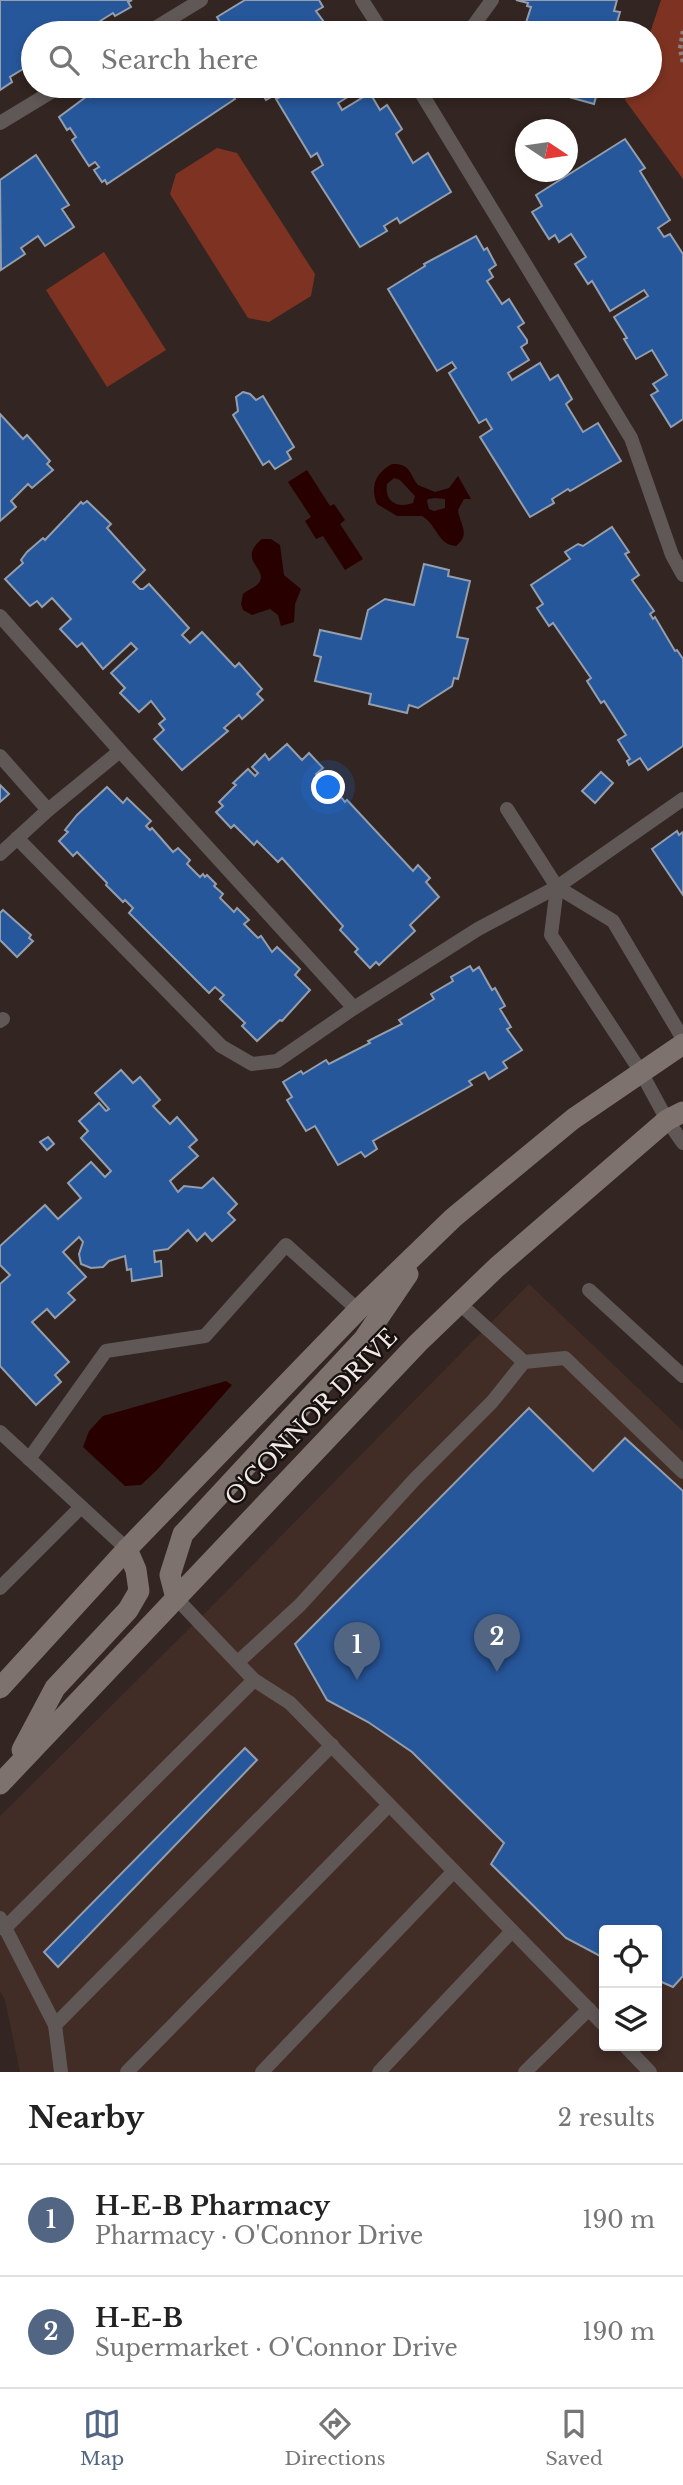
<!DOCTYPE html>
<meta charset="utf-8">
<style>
:root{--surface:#fff;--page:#f6f6f6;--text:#222;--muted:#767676;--line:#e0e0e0;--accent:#526684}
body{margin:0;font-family:"Libre Baskerville",serif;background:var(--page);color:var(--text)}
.controls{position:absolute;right:21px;bottom:21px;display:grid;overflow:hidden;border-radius:7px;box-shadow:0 4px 10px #0003}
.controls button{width:63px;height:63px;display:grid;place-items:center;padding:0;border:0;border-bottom:2px solid var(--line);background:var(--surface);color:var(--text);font:35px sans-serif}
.compass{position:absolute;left:515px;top:119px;width:63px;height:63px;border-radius:50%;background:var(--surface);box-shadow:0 4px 10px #0003;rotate:103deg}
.you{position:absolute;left:329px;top:788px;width:24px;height:24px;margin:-18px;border:5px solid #fff;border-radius:50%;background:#1a73e8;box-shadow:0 0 0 10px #1a73e833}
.badge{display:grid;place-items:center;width:46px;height:46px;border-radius:50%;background:var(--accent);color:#fff;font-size:23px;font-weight:700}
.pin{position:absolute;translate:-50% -58px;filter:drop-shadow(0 2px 4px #0008)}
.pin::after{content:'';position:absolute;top:37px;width:24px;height:21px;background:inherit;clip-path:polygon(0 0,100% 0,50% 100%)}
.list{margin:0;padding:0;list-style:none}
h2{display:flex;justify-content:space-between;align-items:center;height:91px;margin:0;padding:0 28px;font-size:30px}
h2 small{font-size:23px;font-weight:400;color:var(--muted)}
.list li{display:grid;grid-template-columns:46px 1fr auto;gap:21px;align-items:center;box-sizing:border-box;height:112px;padding:0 28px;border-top:2px solid var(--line)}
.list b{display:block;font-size:26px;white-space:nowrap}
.list p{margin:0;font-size:23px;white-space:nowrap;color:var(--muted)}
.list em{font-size:23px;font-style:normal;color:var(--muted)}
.icon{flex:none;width:38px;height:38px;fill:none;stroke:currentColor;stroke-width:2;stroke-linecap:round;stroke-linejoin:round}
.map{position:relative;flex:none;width:683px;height:2072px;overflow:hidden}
.search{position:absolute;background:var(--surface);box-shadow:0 4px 10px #0003;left:21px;right:21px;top:21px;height:77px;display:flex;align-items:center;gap:18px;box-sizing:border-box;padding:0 24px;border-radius:38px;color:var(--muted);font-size:26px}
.sheet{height:315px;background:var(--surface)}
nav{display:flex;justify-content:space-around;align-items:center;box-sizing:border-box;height:98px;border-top:2px solid var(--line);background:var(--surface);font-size:19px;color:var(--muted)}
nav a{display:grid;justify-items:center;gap:4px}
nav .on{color:var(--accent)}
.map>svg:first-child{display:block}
</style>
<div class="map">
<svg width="683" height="2072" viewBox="0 0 683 2072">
<rect width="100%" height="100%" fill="#332521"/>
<path fill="#412c26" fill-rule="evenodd" d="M529 1284 683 1431V2072H20L5 2000 0 1991V1816L223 1595ZM604 1930H657V2046H604Z"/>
<g fill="#7e3322">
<polygon points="661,0 683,0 683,179 625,100 631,86 650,86 650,33"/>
<polygon points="217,148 237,153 315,274 311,296 269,322 248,318 170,194 176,174"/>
<polygon points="104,252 166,350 107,387 46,290"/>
</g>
<g fill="#290000" fill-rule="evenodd">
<path d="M392 464C410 463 409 473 418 485L435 492 449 488 458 476 471 499H464L458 510C460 525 471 534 456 546 438 545 437 525 422 516H397L377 504C370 487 375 473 392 464ZM394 478 400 480 415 496 413 503C397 509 384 501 387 484ZM435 498 445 499V508L434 511 429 509 427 501 428 499Z"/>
<polygon points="307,470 330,506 334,504 345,520 340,524 363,559 345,570 323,536 316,539 305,521 311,517 288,482"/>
<path d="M262 539H271L280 545 284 575 301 589 295 604 294 622 281 626 278 615 270 609 252 615 243 610 241 604 243 594C247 590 254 588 258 584 271 569 235 561 262 539Z"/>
<polygon points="226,1381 232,1385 157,1470 141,1485 125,1486 83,1447 89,1431 103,1416"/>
</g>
<g fill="#27579b" stroke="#949eac" stroke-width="2">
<polygon points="0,0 132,0 128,2 131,7 115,16 113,13 97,23 99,27 89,33 33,33 33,63 10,77 12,82 0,90"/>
<polygon points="245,0 319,0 323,7 316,11 332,33 226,33 217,17"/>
<polygon points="516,0 617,0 614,11 620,12 614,33 509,33 511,28 523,32 531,7 527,6 528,3"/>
<polygon points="112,86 231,86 228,88 235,99 107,184 105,180 102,182 94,170 99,167 95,162 89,166 72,140 76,137 70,128 67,130 59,117 90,94 91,97"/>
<polygon points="258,86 356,86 359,90 338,103 342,110 370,93 380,110 387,105 402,129 396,134 413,163 428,153 451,192 400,223 397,218 384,226 387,231 360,247 312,172 323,165 317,153 311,157 276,99 284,95 282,91 266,100"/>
<polygon points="547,86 599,86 594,104 562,95 564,90"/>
<polygon points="625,139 645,168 640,171 670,220 658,228 664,237 670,234 683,254 683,419 671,427 651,395 658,391 653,384 667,375 652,350 636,359 624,339 627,338 614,317 648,296 644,290 610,311 592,281 588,284 575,264 586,257 571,234 559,242 555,235 549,239 532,212 542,206 536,195"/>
<polygon points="36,155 69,205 62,209 74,227 45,246 38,236 21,248 25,254 1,270 0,180"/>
<polygon points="476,236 484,250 487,248 496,265 489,270 493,277 487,281 502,304 509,299 524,323 518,327 527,340 527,343 521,347 529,360 508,373 512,380 540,363 550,380 558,375 572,399 566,404 583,432 598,423 621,461 570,491 568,489 552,499 554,503 530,517 480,437 492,429 486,419 479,423 449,373 456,368 452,362 437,371 388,289 425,266 424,264"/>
<polygon points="243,392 250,394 256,400 263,396 294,447 287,452 291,459 275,469 269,461 263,465 233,415 238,411 236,397"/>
<polygon points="0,414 23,439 27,435 50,461 47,464 53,470 32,488 28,484 11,501 16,507 0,521"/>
<polygon points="87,501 111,524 107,528 145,570 133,582 140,589 143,589 149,584 189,628 182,635 190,643 202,632 235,667 239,663 262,689 257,694 263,700 242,719 239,715 224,728 228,731 182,770 154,739 164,730 159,724 165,719 151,701 139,712 120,693 125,688 111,673 137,649 131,643 103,669 82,643 77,647 60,629 71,619 52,598 42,607 37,601 30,606 5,579 23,563 21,560 27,552 43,538 45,540 81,502 83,504"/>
<polygon points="612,527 629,552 625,554 639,575 632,580 654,611 650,614 653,619 655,617 675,651 677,650 683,659 683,746 648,770 640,758 629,765 627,761 630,759 618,740 626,735 604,701 601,703 587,681 591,678 553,623 549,626 537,608 543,604 531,585 570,559 565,552 578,544 583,546"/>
<polygon points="424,564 449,570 448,576 470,581 457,637 468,639 458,679 454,678 452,686 418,708 409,705 407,713 369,704 371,694 315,681 321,657 314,655 320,630 361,639 368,610 385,599 414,605"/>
<polygon points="287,744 302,760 309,753 323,768 316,774 327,786 330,784 345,802 347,800 413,871 418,865 430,878 426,882 439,897 410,925 415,931 379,965 376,962 370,968 355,952 358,949 340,930 343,926 282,858 278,862 257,841 254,845 234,825 231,828 216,812 223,806 219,802 236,785 233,783 248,769 255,776 258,773 252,767 265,754 269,760"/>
<polygon points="601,772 613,783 595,803 582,791"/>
<polygon points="0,785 9,794 0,802"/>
<polygon points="107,787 123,803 127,798 151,821 146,826 150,830 152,828 173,852 178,848 190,860 187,864 200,877 203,874 205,877 207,875 216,884 214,886 223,894 220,898 234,912 237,908 249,920 244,924 258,938 261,936 272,952 277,947 300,969 295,975 310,990 282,1021 280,1020 257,1041 242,1026 245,1023 220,999 224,995 215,987 209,993 129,913 133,908 125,900 123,902 106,885 107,883 77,852 73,856 59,841 68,832 65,830 77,815"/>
<polygon points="677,831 679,835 683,832 683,895 652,849"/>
<polygon points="3,910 31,935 29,938 33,941 17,957 0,940 0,913"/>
<polygon points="470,966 473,971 479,967 492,990 495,988 505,1006 500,1009 511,1027 507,1029 522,1050 503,1062 507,1068 489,1079 485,1072 469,1081 472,1085 373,1141 377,1149 365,1157 361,1152 338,1165 315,1126 306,1131 287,1100 292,1097 283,1082 301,1071 303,1074 326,1060 329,1064 370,1043 368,1041 402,1024 399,1020 434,999 431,994 453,981 451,977"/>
<polygon points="121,1070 133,1083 140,1077 160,1100 153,1106 170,1124 177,1117 197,1140 189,1147 198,1156 170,1181 178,1192 184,1186 202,1188 213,1178 237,1204 228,1213 235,1220 212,1241 205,1233 197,1241 188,1230 168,1249 154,1251 155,1262 161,1261 162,1276 132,1281 131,1269 127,1270 125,1256 109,1261 103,1267 91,1268 81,1264 79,1254 83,1242 79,1237 63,1252 86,1277 68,1293 75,1300 55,1318 47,1309 32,1322 69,1362 55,1375 61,1382 36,1405 0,1366 0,1284 10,1275 0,1265 0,1246 45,1205 58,1219 81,1198 68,1183 91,1162 105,1177 111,1171 81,1138 88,1131 79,1121 99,1103 106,1111 109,1109 95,1093"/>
<polygon points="48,1137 54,1144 47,1150 40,1142"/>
<polygon points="529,1408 593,1471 625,1438 683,1491 683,1976 673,1987 657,1980 657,1930 604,1930 604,1958 566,1938 491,1864 504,1843 412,1752 368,1722 327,1700 295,1644"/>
<polygon points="245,1748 257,1760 58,1967 44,1952"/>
</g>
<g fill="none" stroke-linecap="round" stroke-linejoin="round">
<polyline stroke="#8e827e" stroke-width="4.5" stroke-dasharray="3.5 3.5" stroke-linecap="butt" points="683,31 680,49 683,62"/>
<g stroke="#5f5856" stroke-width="14">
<polyline points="362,0 383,33"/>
<polyline points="147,33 201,0"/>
<polyline points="468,33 492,0"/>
<polyline points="417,86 631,438 672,555 683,575"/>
<polyline points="0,123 61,86"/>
<polyline points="0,616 120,751"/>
<polyline points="0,756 48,810"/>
<polyline points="507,809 557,887 613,921 683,1039"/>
<polyline points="17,838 221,1046 252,1064 277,1061 354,1008 478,929 557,887 683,799"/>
<polyline points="0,854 48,810 120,751 354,1008"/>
<polyline points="557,887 551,935 641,1072 667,1120 683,1143"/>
<polyline points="0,1021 3,1019"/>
<polyline points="589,1290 683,1376"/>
<polyline points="459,1303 524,1362 565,1358 683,1472"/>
<polyline points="0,1432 127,1549"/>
<polyline points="29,1459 106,1351 205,1336 286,1245 358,1310"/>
<polyline points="0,1588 81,1507"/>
<polyline points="176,1598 254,1680 290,1703 604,2025"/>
<polyline points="239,1661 300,1605 415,1479 492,1402 524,1362"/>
<polyline points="0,1918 55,2025 61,2072"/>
<polyline points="4,1929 254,1680"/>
<polyline points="55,2025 332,1745"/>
<polyline points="625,2046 650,2072"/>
<polyline points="127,2072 389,1805"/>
<polyline points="262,2072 454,1871"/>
<polyline points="379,2072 512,1931"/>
<polyline points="525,2072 589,2009"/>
</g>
<g stroke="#7e726f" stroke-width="21">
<polyline points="176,1598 170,1575 183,1534 364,1339 408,1274"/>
<polyline points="0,1688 127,1549 358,1310 453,1218 573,1119 683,1044"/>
<polyline points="22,1750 55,1688 128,1610 139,1591 136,1570 127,1549"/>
<polyline points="0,1784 418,1343 497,1267 667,1120 683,1112"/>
</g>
</g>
<g text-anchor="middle" stroke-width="5" stroke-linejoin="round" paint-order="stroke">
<g font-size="23" fill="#f2e8e5" stroke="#16100e">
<text transform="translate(311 1417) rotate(-46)" y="8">O'CONNOR DRIVE</text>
</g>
</g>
</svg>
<div class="controls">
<button><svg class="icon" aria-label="locate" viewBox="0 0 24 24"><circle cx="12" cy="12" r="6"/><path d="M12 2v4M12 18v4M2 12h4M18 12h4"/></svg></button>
<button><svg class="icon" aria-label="layers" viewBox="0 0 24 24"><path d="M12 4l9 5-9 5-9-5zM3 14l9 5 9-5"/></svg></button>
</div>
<svg class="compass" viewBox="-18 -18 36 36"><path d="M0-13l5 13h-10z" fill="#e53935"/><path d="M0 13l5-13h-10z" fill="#767676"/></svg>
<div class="you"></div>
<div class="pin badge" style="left:357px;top:1680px">1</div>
<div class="pin badge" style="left:497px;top:1672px">2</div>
<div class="search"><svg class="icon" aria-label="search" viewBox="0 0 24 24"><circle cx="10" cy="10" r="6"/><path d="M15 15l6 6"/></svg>Search here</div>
</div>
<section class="sheet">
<h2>Nearby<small>2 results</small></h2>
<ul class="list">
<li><span class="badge">1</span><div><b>H-E-B Pharmacy</b><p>Pharmacy · O'Connor Drive</p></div><em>190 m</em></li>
<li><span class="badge">2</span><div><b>H-E-B</b><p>Supermarket · O'Connor Drive</p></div><em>190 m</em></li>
</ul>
</section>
<nav>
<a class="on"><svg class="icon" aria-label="map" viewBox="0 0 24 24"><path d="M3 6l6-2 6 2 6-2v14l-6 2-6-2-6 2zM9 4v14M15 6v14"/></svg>Map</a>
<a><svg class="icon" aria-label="directions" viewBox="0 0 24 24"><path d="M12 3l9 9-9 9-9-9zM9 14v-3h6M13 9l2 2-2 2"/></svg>Directions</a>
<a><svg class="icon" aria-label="saved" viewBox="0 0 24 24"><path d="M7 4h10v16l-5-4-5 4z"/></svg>Saved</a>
</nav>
